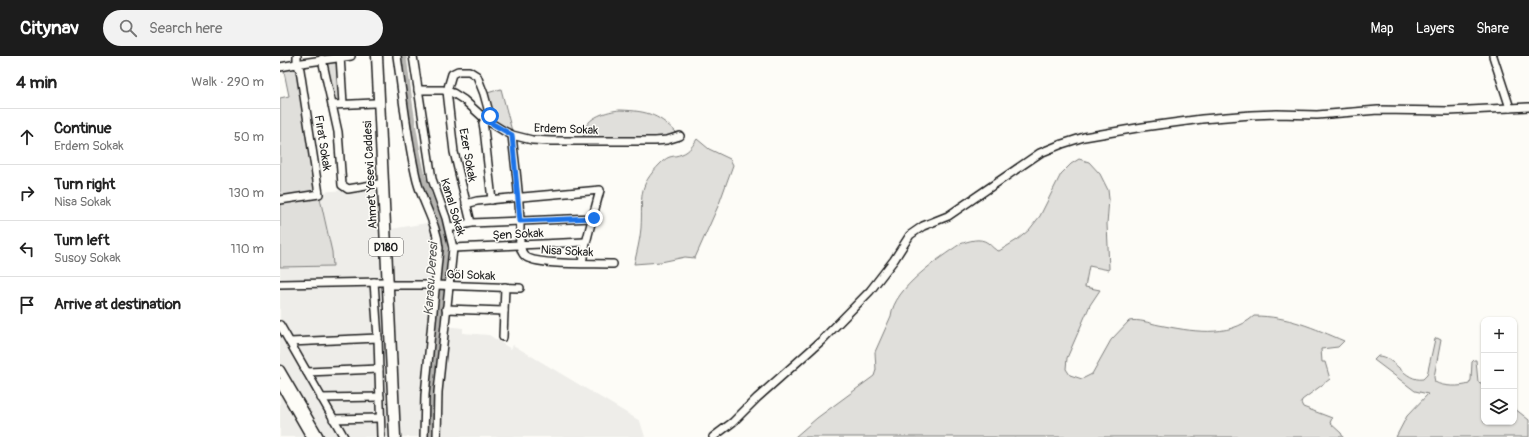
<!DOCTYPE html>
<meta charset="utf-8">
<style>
:root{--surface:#fff;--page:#f2f2f2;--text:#222;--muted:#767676;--line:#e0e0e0;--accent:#1c1c1c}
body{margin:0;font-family:Pangolin,sans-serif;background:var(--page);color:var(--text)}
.controls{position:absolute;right:12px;bottom:12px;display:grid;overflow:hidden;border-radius:8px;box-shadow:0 1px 3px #0004}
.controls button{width:36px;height:36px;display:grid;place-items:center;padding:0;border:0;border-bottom:1px solid var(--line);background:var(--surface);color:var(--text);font:20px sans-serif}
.stop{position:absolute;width:12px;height:12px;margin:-9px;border:3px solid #1a73e8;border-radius:50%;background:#fff}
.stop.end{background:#1a73e8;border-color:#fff;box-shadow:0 1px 4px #0008}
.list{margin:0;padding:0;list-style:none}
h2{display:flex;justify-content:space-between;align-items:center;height:52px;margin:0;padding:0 16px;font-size:17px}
h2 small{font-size:13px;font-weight:400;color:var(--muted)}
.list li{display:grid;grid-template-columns:26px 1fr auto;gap:12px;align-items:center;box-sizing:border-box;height:56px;padding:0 16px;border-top:1px solid var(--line)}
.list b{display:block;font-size:15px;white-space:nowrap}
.list p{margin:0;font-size:13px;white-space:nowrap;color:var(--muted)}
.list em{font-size:13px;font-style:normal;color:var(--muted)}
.icon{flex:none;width:22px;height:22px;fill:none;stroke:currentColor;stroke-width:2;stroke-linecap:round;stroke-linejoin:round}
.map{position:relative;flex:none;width:1249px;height:381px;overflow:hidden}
header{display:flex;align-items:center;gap:24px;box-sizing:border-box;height:56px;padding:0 20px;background:var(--accent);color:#fff}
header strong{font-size:19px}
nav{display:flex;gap:22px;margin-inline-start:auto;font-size:14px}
.search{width:280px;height:36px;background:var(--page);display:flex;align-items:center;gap:10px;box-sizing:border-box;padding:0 14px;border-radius:22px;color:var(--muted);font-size:15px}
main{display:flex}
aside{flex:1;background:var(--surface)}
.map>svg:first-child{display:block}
</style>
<header>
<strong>Citynav</strong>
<div class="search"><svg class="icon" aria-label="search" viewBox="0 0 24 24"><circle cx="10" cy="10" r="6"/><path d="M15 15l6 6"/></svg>Search here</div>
<nav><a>Map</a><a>Layers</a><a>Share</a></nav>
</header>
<main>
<aside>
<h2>4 min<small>Walk · 290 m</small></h2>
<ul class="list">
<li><svg class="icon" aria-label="ahead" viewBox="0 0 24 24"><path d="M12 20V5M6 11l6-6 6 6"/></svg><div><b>Continue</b><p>Erdem Sokak</p></div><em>50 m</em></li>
<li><svg class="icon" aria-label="right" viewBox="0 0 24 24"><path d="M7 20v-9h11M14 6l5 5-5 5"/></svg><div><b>Turn right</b><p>Nisa Sokak</p></div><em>130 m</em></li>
<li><svg class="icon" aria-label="left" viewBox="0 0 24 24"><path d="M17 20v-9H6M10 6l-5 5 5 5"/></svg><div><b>Turn left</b><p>Susoy Sokak</p></div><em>110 m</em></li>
<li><svg class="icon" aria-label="arrive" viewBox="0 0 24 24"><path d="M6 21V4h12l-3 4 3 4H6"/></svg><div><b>Arrive at destination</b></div></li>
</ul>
</aside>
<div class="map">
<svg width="1249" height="381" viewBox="0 0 1249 381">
<rect width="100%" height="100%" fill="#fdfcf7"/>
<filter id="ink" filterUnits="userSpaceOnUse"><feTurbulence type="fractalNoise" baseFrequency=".025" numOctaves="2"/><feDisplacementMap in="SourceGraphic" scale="8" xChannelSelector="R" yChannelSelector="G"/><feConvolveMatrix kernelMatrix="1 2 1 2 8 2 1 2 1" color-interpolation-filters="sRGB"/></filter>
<g filter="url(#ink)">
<g fill="#eeede9">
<polygon points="98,128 105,174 153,166 158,185 144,381 0,381 0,211 53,210 49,181 39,136 66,134"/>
<polygon points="164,270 183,272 183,277 209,279 231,293 233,289 360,365 365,381 157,381"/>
</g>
<g fill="#e0dfdb" stroke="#7e7e7c">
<polygon points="61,1 63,48 52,49 42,3"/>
<polygon points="17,7 39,138 52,196 53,210 0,211 0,42 9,40 3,11"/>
<polygon points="221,33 233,79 206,64 210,60 204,38"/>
<path d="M340 54C370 55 379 59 400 80L390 84 304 85C304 82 303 79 304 76 306 61 328 55 340 54Z"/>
<path d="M417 83 429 93 450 103 453 109 439 148 415 202 405 201 381 206 354 208C357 196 360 184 361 172 363 140 356 132 381 107 390 98 392 102 402 98 410 95 413 89 417 83Z"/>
<path d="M799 103 809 106 820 118 828 134 829 143 827 168 829 212V214L809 210 805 231 820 234 810 249 787 302 786 313 790 319 802 323 812 318 831 284 849 265C859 263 869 267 879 269 910 275 948 283 974 260 1008 260 1034 272 1064 285L1058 291 1041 293 1042 306H1045L1050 323 1022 344 1021 347 1023 351 1052 362 1050 367 1061 377 1063 381H515L537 362 594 320 596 314 595 296 611 260C614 232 658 203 680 188 689 185 700 181 708 187 712 190 714 194 719 195L737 184 749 174 760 160 781 118 791 108Z"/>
<path d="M1157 282 1161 284 1154 321 1155 326C1163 331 1180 331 1189 328L1191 324 1192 306 1194 304H1196L1198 326 1204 328V337L1203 338H1204V366H1234V352L1249 364V381H1116L1127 360 1148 338 1135 335 1094 304 1098 300C1114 300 1125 326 1143 323L1147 319 1155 283Z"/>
</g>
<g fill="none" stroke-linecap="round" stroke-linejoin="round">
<path stroke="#b7b6b2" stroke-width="5" d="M124 0C129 38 133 77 142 115 148 143 166 169 165 199L151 335 150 381"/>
<g stroke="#1c1c1c" stroke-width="10">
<g id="minor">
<polyline points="60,0 63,48"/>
<path d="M117 0C123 41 127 84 137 125 143 148 157 168 159 192L145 339 144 381"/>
<polyline points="133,0 152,123 166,162 173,192 158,336 157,381"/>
<polyline points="1213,0 1230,52"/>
<polyline points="42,3 58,76 62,129 68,133 98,128"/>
<polyline points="0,11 22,7 71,0"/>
<polyline points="138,34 163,34 173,37 184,44 206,64 224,75 232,79 252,84 271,85 375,85 387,84 400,80"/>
<polyline points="52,49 94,47"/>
<path d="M232 79C235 109 240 140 240 171 240 179 238 194 245 200 255 210 317 207 333 208"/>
<polyline points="0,144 39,138 20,14 17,7 17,0"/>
<path d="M186 148 197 145 320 134C314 158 306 182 302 207"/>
<polyline points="191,167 174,96 167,35 172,18 178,15 189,15 197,20 204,38 210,60 203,67 204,73 212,144"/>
<polyline points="169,172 191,167 313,162"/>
<polyline points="173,192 305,186"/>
<polyline points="94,226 98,282 101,381"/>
<polyline points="0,228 102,226"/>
<polyline points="108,229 155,229 240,232"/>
<polyline points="166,253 224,255"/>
<polyline points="0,269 64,381"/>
<polyline points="223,281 225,231"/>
<polyline points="10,286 98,282"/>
<polyline points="27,316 99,313"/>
<polyline points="41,342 100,341"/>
<polyline points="53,363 100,362"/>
<polyline points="433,381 453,366 477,342 541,285 590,235 614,204 630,179 643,170 668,160 760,97 782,88 804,81 863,71 922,63 971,59 997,58 1037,59 1098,54 1169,55 1249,51"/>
</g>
</g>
<g stroke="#1c1c1c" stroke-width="11">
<g id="major">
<polyline points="0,314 39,381"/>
<polyline points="0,327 31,381"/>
</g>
</g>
<g stroke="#1c1c1c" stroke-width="13">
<polyline id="highway" points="97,0 115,381"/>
</g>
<use href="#minor" stroke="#fdfcf7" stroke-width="7"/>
<use href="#major" stroke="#fdfcf7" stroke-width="8"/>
<use href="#highway" stroke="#fdfcf7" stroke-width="10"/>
</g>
</g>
<g fill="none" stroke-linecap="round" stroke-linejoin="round" filter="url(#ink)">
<polyline stroke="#1a73e8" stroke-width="5" points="210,60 206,64 232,79 240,165 314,162"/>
</g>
<g text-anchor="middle" stroke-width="3" stroke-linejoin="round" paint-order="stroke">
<rect fill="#fdfcf7" stroke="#605f5e" stroke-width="1" x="89" y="182" width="34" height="18" rx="3"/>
<g font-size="11" font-weight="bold" fill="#1c1c1c">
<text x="106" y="195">D180</text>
</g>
<g font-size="12" fill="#1c1c1c" stroke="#fdfcf7">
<text transform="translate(286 73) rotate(2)" y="4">Erdem Sokak</text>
<text transform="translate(43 87) rotate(81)" y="4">Fırat Sokak</text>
<text transform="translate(188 99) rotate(80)" y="4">Ezer Sokak</text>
<text transform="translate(90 119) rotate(-93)" y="4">Ahmet Yesevi Caddesi</text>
<text transform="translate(173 151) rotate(73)" y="4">Kanal Sokak</text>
<text transform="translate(238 178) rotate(-3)" y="4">Şen Sokak</text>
<text transform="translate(287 195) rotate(3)" y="4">Nisa Sokak</text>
<text transform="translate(191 219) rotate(2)" y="4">Göl Sokak</text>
</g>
<g font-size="13" font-style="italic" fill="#5a5a58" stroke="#fdfcf7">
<text transform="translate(150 223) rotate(-86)" y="5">Karasu Deresi</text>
</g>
</g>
</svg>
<div class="controls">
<button>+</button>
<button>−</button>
<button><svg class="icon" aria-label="layers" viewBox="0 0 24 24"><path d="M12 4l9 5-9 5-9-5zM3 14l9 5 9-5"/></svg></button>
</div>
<div class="stop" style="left:210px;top:60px"></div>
<div class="stop end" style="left:314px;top:162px"></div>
</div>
</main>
